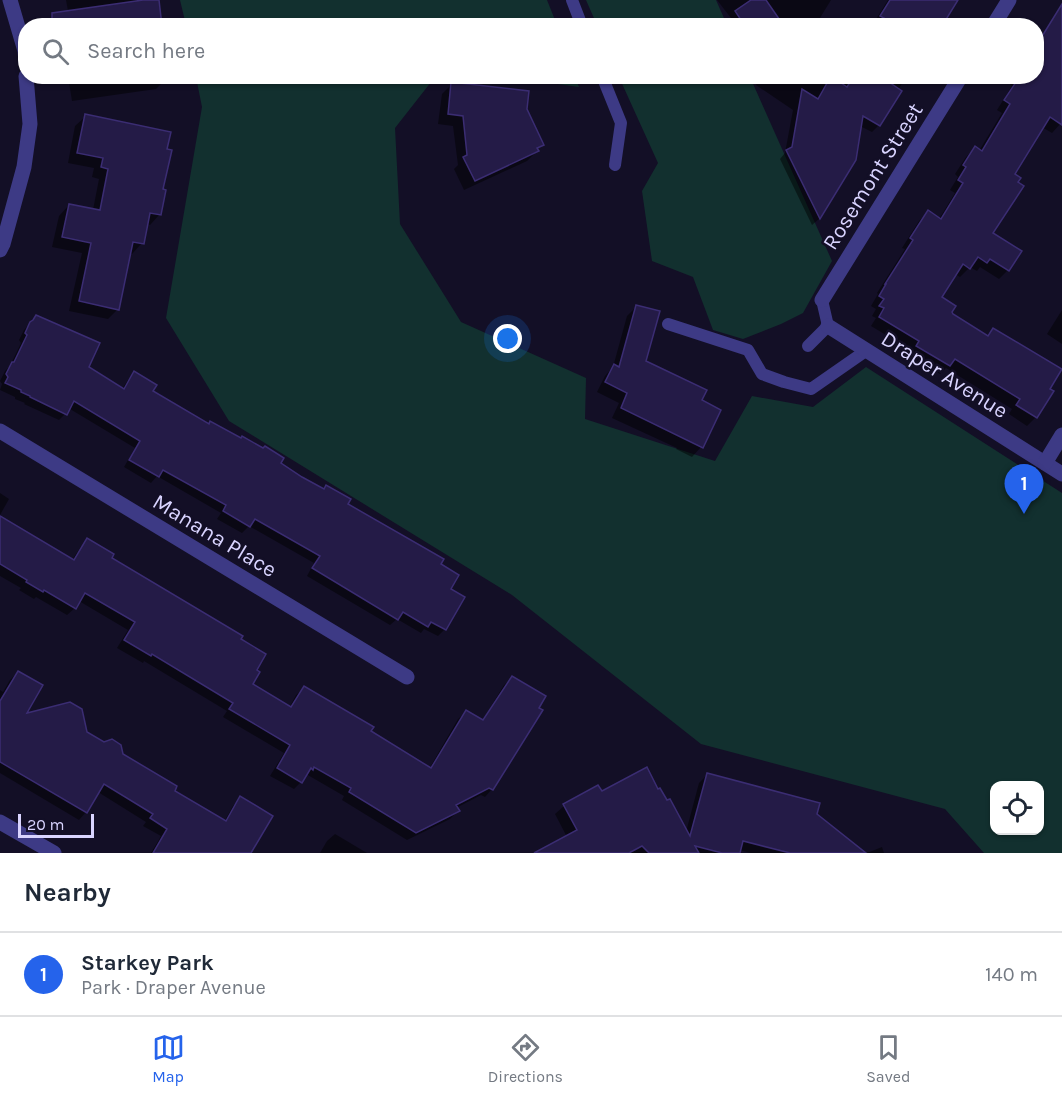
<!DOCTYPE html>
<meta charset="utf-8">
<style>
:root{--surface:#fff;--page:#f6f6f7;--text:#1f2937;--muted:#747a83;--line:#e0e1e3;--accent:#2563eb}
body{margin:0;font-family:Karla,sans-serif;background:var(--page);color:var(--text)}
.controls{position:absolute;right:18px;bottom:18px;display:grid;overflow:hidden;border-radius:12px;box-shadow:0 2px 4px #0004}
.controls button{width:54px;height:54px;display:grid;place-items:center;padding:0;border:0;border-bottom:2px solid var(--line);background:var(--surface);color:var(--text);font:30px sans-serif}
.scale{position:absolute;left:18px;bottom:15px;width:76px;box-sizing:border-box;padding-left:6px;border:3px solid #d9d4ff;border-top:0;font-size:16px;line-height:21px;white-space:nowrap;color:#d9d4ff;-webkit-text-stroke:4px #130f26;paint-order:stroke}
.you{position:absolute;left:508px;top:339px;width:21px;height:21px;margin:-15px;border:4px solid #fff;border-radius:50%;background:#1a73e8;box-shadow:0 0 0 9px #1a73e833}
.badge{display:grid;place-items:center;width:39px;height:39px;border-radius:50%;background:var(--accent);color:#fff;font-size:20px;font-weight:700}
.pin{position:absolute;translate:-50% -50px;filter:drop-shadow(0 2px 3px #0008)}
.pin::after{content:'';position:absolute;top:32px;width:21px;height:18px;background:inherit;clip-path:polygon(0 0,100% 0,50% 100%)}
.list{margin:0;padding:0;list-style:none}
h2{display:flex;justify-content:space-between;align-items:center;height:78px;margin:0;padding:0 24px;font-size:26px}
h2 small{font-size:20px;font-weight:400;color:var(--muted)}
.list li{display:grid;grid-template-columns:39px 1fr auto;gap:18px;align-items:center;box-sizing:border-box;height:84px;padding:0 24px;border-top:2px solid var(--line)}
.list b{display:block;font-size:22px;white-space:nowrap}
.list p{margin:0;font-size:20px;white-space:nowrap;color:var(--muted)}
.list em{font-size:20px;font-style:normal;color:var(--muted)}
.icon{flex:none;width:33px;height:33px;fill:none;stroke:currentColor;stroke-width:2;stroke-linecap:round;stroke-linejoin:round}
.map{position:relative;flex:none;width:1062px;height:853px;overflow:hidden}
.search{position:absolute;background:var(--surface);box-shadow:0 2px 4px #0004;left:18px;right:18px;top:18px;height:66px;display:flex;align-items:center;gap:15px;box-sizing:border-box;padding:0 21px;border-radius:24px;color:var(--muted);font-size:22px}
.sheet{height:162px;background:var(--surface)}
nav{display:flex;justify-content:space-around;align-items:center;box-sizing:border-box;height:84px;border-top:2px solid var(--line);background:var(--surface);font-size:16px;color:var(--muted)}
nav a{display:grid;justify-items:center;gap:3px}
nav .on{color:var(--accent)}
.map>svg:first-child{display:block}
</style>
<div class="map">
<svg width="1062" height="853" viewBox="0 0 1062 853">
<rect width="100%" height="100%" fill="#130f26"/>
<g fill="#12302f" fill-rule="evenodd">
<polygon points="180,0 547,0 557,25 186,25"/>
<polygon points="586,0 716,0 727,25 597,25"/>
<path d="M196 77H435L395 128 400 224 461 322 586 378 585 419 715 461 752 396 813 407 866 367 1062 493V853H984L945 809 701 744 512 595 229 421 166 318 202 107ZM994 786H1040V830H994Z"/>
<polygon points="508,77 575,77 579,87"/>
<polygon points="619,77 750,77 832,261 803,313 781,324 743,339 713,330 693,277 652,261 642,191 658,163"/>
</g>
<g fill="#0007">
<polygon points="66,0 157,0 69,16"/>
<polygon points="717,0 831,0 815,26 733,26 729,20 731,18"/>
<polygon points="888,0 956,0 938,26 877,26 873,24"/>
<polygon points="1062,5 1062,122 1052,133 1042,127 1013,175 991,233 1008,270 999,279 980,267 977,271 970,267 960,277 955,274 940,298 951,311 951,315 986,336 993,329 1048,389 1036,417 1027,426 1009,414 1012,409 946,368 940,374 908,355 911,350 871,326 876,318 872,316 876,309 871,306 878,294 877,293 905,249 902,248 919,221 928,212 939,219 955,193 950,190 958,177 955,174 966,157 975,148 979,151 1002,113 997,110 1012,86 1010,84 1015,76 1036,76 1036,42 1048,28"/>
<polygon points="68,76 165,76 166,79 156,89 72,101"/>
<polygon points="755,76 906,76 879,125 872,132 860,126 855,159 819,219 812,225 780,159 785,153 793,110 756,85 758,81"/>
<polygon points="452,84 525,109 542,144 536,150 537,151 527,161 464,190 454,169 458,165 453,126 438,124 442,94"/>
<polygon points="86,116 161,191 160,214 150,225 147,224 142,243 132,254 130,253 118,309 108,319 69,311 82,253 52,247 59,216 69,205 93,210 99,179 92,177 94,168 68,163 75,126"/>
<polygon points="637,306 644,361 700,401 701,447 692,457 676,449 677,448 612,418 619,403 597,392 605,376 613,367 627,316"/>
<polygon points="1062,310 1062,344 1047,334"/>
<polygon points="37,316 87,368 122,389 128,380 135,373 151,392 208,425 210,422 346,504 439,565 449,590 463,598 444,630 438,636 424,629 421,633 397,619 390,625 307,576 314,563 249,526 242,533 217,519 221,513 157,476 151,483 124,467 135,448 70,409 59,420 24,404 25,403 15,399 15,397 0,390 2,384 0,381 5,371 10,366 21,343 19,340 24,330"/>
<polygon points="0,493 9,499 0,515"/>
<polygon points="0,518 72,560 80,548 87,540 110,559 239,639 254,670 251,685 289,708 296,695 304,688 369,732 429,769 458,719 466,712 482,721 504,685 512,678 492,789 485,797 481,795 456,808 458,811 450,819 407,840 342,800 344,796 306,774 301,782 294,789 270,776 284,753 223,717 227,711 144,661 143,663 117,648 128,630 79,601 75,608 67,615 36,597 34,599 19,590 21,588 0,576"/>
<polygon points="18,672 23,716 86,733 122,755 173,791 224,822 233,806 241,798 250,853 151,853 161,836 143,826 146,822 98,792 86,812 79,820 0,773 0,690 3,692 10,680"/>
<polygon points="707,775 815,815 842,853 751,853 739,850 738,853 537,853 567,837 555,814 564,806 598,787 601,793 658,791 686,832 699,783"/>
<polygon points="335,834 367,853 320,853 327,841"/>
<polygon points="882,847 884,853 867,853"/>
</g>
<g fill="#241b47" stroke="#3b2d73" stroke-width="1.5">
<polygon points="143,0 159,0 162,26 52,26 52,13"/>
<polygon points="751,0 766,0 784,26 745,26 735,11"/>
<polygon points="890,0 958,0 942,26 880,26 884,18 880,16"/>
<polygon points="1062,4 1062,125 1050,117 1015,174 1021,178 1018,182 1024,186 993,233 1022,251 1009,271 990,259 987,263 978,257 970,269 963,264 942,297 956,306 952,312 953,314 988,336 993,328 1062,369 1050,389 1054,391 1037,418 1016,405 1020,399 955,359 950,366 916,346 919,341 879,317 884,308 879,306 884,299 879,296 886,284 885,284 913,240 910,238 928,210 941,219 963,183 958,180 966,167 963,165 975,146 982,151 1010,104 1004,100 1020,76 1036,76 1036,46"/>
<polygon points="831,76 847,87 854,76 880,76 902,91 880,126 863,116 856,160 820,219 786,150 792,147 802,89 818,99"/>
<polygon points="451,82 529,91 527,109 544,145 537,148 539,151 475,181 463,157 467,155 463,116 448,114"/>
<polygon points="85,114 171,132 167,149 172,150 163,189 166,190 161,215 150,213 144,244 133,242 119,310 79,301 91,243 62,237 69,204 100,210 108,169 101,167 103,158 77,153"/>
<polygon points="636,305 660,311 646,361 707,390 702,400 721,410 703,448 621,408 627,393 605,382 614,364 619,367"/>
<polygon points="36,315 100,343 89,367 124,389 134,371 157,385 153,391 209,424 210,421 241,438 242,436 263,448 265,446 284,458 281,463 302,477 324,489 326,485 351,499 348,504 444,559 441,564 459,575 451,589 465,597 446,630 431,622 428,627 403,612 398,620 312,568 320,556 255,519 250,527 223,511 226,505 163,470 159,477 129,460 140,441 74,401 67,415 30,397 30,396 21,392 21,390 5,383 8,377 6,374 12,362 14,362 27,335 25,333 30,322 33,320"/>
<polygon points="0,516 74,560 87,538 114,554 112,558 243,636 241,639 266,654 257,670 260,672 253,684 291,707 304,686 374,727 371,731 431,768 466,710 483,720 512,676 546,696 539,708 543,710 493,790 489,788 456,805 460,811 416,833 349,792 351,788 314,767 313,770 311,768 302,783 277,768 290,745 229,709 233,703 152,654 151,656 124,640 135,622 85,593 76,609 44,590 43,592 26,582 27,580 0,564"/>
<polygon points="18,671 43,685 27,713 70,702 82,709 87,732 104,742 112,739 121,745 123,754 177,786 175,791 226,821 240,796 273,816 251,853 153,853 167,829 150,818 153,814 104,784 87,813 0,762 0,701"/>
<polygon points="647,767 658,789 660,788 667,800 670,799 690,836 707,773 820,803 817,814 866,853 790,853 743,841 740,853 722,853 695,846 699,853 649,853 642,846 629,853 534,853 577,830 563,804 598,785 602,791"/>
</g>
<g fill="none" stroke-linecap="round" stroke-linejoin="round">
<g stroke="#3d3a85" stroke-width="12">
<polyline points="572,0 582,26"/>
<polyline points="602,76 621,123 615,165"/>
<polyline points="668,324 748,350 762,374 784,382 811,389 867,350"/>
<polyline points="808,346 828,326 822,300"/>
</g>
<g stroke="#3d3a85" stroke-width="15">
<polyline points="10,0 25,51 26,62"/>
<polyline points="993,26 1009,0"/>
<polyline points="0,250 3,244 24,167 30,124 26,76"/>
<polyline points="822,300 961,76"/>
<polyline points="828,326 1062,474"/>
<polyline points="0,431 407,677"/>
<polyline points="1045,463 1062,435"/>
<polyline points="0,822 54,853"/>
</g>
</g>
<g text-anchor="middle" stroke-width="5" stroke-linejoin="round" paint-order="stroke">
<g font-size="22" fill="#d9d4ff" stroke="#130f26">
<text transform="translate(872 176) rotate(-58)" y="8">Rosemont Street</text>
<text transform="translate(945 374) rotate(32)" y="8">Draper Avenue</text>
<text transform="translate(215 535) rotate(31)" y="8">Manana Place</text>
</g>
</g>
</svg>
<div class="controls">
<button><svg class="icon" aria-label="locate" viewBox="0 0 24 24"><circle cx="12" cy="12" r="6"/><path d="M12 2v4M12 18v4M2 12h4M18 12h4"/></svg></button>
</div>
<div class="scale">20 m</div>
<div class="you"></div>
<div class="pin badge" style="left:1024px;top:514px">1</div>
<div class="search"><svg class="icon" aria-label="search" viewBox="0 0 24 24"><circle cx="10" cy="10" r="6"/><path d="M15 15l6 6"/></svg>Search here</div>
</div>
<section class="sheet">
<h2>Nearby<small></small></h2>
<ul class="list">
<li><span class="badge">1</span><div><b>Starkey Park</b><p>Park · Draper Avenue</p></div><em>140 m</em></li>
</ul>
</section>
<nav>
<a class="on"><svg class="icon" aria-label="map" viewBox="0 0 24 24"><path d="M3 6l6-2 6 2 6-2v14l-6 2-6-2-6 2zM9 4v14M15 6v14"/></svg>Map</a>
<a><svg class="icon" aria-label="directions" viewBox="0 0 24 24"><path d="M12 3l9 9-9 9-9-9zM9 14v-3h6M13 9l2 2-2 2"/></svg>Directions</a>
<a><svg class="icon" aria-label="saved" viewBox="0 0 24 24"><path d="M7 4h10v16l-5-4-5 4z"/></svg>Saved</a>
</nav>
